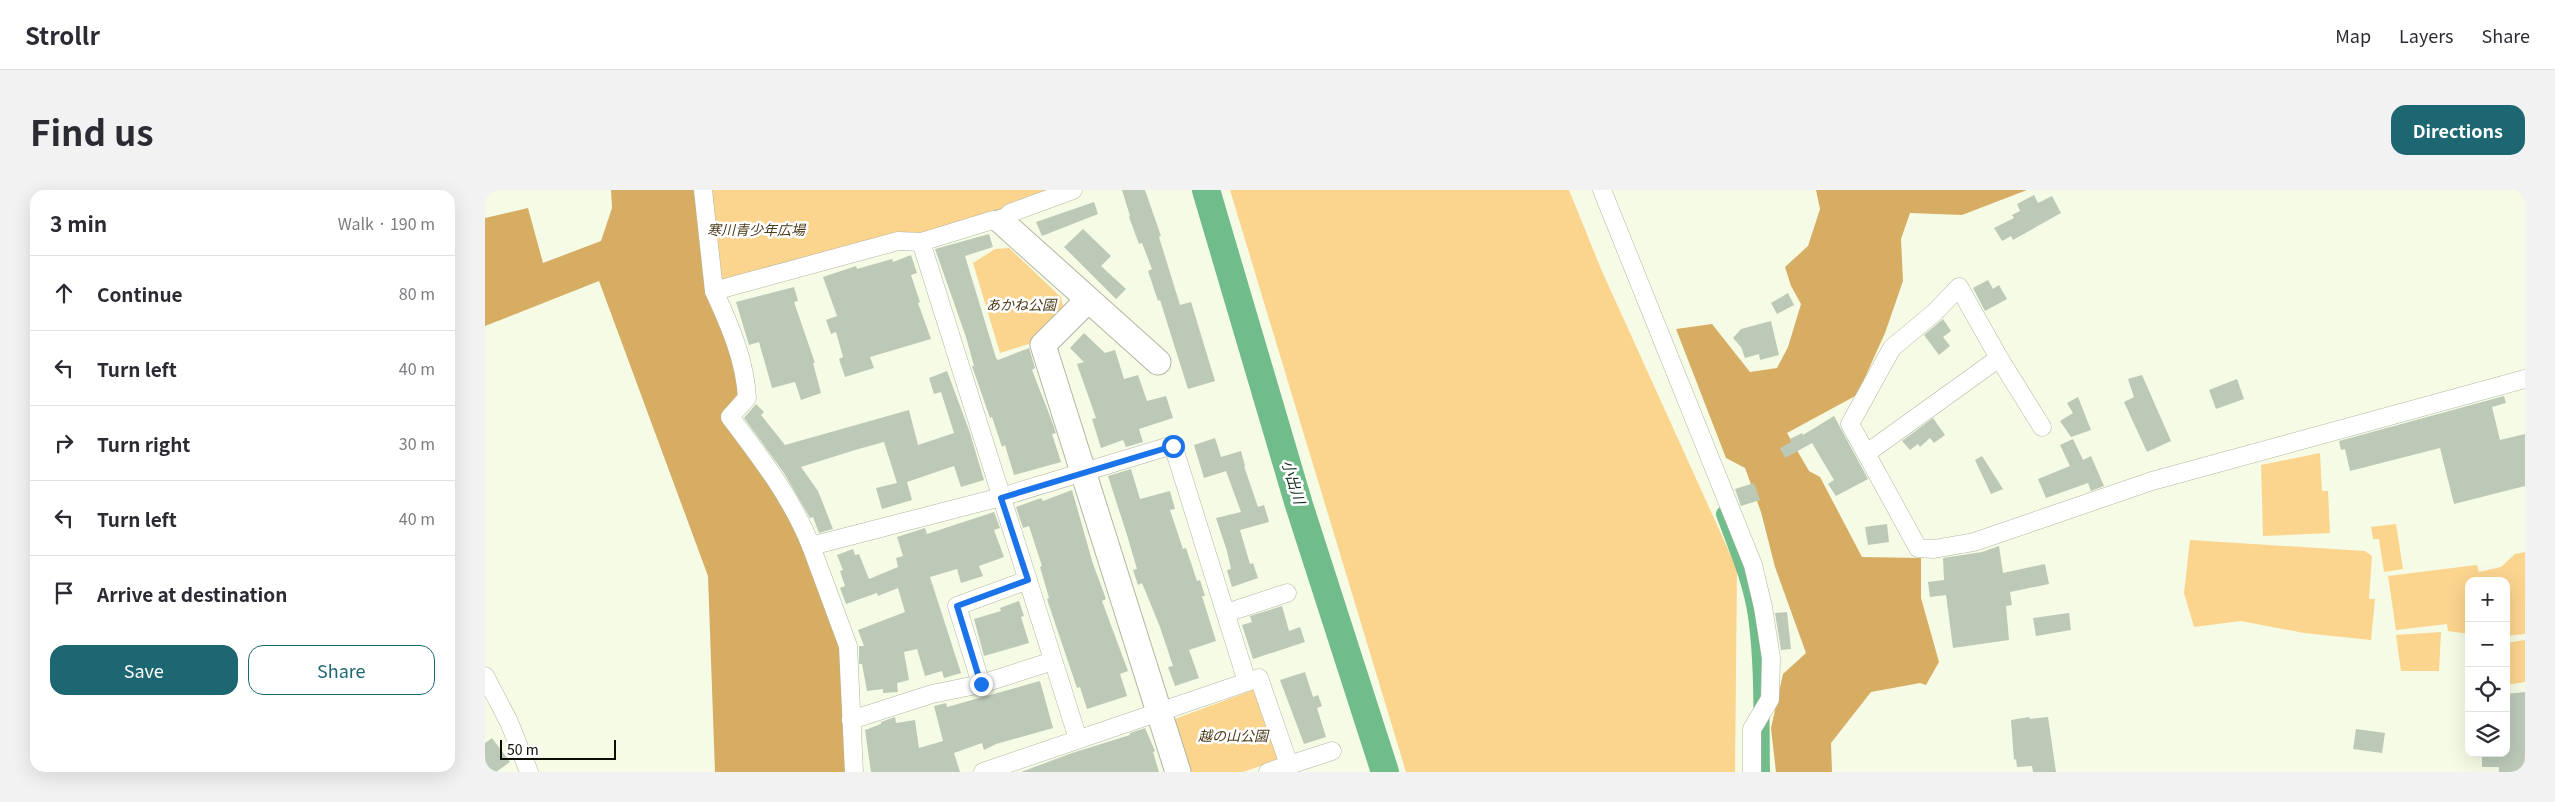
<!DOCTYPE html>
<meta charset="utf-8">
<style>
:root{--surface:#fff;--page:#f2f2f3;--text:#2b2b33;--muted:#7c7c81;--line:#e1e1e2;--accent:#1d6772}
body{margin:0;font-family:Georgia,"Noto Sans JP",serif;background:var(--page);color:var(--text)}
.controls{position:absolute;right:15px;bottom:15px;display:grid;overflow:hidden;border-radius:10px;box-shadow:0 5px 20px #0002}
.controls button{width:45px;height:45px;display:grid;place-items:center;padding:0;border:0;border-bottom:1px solid var(--line);background:var(--surface);color:var(--text);font:25px sans-serif}
.scale{position:absolute;left:15px;bottom:12px;width:116px;box-sizing:border-box;padding-left:5px;border:2px solid #0d0e07;border-top:0;font-size:14px;line-height:18px;white-space:nowrap;color:#0d0e07;-webkit-text-stroke:4px #fff;paint-order:stroke}
.stop{position:absolute;width:15px;height:15px;margin:-11px;border:4px solid #1a73e8;border-radius:50%;background:#fff}
.stop.end{background:#1a73e8;border-color:#fff;box-shadow:0 1px 5px #0008}
.list{margin:0;padding:0;list-style:none}
h2{display:flex;justify-content:space-between;align-items:center;height:65px;margin:0;padding:0 20px;font-size:21px}
h2 small{font-size:16px;font-weight:400;color:var(--muted)}
.list li{display:grid;grid-template-columns:32px 1fr auto;gap:15px;align-items:center;box-sizing:border-box;height:75px;padding:0 20px;border-top:1px solid var(--line)}
.list b{display:block;font-size:19px;white-space:nowrap}
.list em{font-size:16px;font-style:normal;color:var(--muted)}
.actions{display:flex;gap:10px;padding:15px 20px}
.actions a{flex:1;padding:11px 0;border:1px solid var(--accent);border-radius:15px;text-align:center;font-size:18px;color:var(--accent)}
.actions .main{background:var(--accent);color:#fff}
.icon{flex:none;width:28px;height:28px;fill:none;stroke:currentColor;stroke-width:2;stroke-linecap:round;stroke-linejoin:round}
.map{position:relative;flex:none;width:2040px;height:582px;overflow:hidden;border-radius:15px}
header{display:flex;align-items:center;gap:30px;box-sizing:border-box;height:70px;padding:0 25px;background:var(--surface);border-bottom:1px solid var(--line)}
header strong{font-size:24px}
nav{display:flex;gap:28px;margin-inline-start:auto;font-size:18px}
.intro{display:flex;align-items:center;justify-content:space-between;box-sizing:border-box;height:120px;padding:0 30px}
h1{margin:0;font-size:35px}
.button{padding:12px 22px;border-radius:15px;background:var(--accent);color:#fff;font-size:18px;font-weight:700}
main{display:flex;gap:30px;padding:0 30px}
aside{flex:1;background:var(--surface);border-radius:15px;box-shadow:0 5px 20px #0002}
.map>svg:first-child{display:block}
</style>
<header>
<strong>Strollr</strong>
<nav><a>Map</a><a>Layers</a><a>Share</a></nav>
</header>
<div class="intro"><h1>Find us</h1><a class="button">Directions</a></div>
<main>
<aside>
<h2>3 min<small>Walk · 190 m</small></h2>
<ul class="list">
<li><svg class="icon" aria-label="ahead" viewBox="0 0 24 24"><path d="M12 20V5M6 11l6-6 6 6"/></svg><div><b>Continue</b></div><em>80 m</em></li>
<li><svg class="icon" aria-label="left" viewBox="0 0 24 24"><path d="M17 20v-9H6M10 6l-5 5 5 5"/></svg><div><b>Turn left</b></div><em>40 m</em></li>
<li><svg class="icon" aria-label="right" viewBox="0 0 24 24"><path d="M7 20v-9h11M14 6l5 5-5 5"/></svg><div><b>Turn right</b></div><em>30 m</em></li>
<li><svg class="icon" aria-label="left" viewBox="0 0 24 24"><path d="M17 20v-9H6M10 6l-5 5 5 5"/></svg><div><b>Turn left</b></div><em>40 m</em></li>
<li><svg class="icon" aria-label="arrive" viewBox="0 0 24 24"><path d="M6 21V4h12l-3 4 3 4H6"/></svg><div><b>Arrive at destination</b></div></li>
</ul>
<div class="actions"><a class="main">Save</a><a>Share</a></div>
</aside>
<div class="map">
<svg width="2040" height="582" viewBox="0 0 2040 582">
<rect width="100%" height="100%" fill="#f6fbe5"/>
<g fill="#fbd48e">
<path d="M225 0H571C461 41 348 66 234 93Z"/>
<polygon points="745,0 1084,0 1116,79 1252,379 1250,582 921,582"/>
<polygon points="524,58 576,107 579,122 550,152 515,163 488,73 510,59"/>
<polygon points="1835,263 1837,301 1843,301 1845,343 1778,346 1776,275"/>
<polygon points="1911,334 1918,379 1899,382 1894,349 1888,349 1886,337"/>
<polygon points="1705,350 1880,361 1887,366 1884,409 1890,409 1886,450 1819,443 1756,431 1709,437 1699,403"/>
<polygon points="2040,362 2040,444 2021,446 2021,391 1984,391 1984,444 1963,441 1962,434 1911,440 1903,386 1992,375 1994,382 2016,377 2030,364"/>
<polygon points="1956,442 1954,481 1916,481 1911,445"/>
<polygon points="2040,450 2040,492 2021,495 2021,453"/>
<polygon points="771,499 795,569 758,582 702,582 687,530"/>
</g>
<g fill="#d6ad63">
<polygon points="126,0 212,0 256,191 257,206 240,227 309,330 356,458 364,582 230,582 223,386 114,91 0,136 0,28 43,18 58,73 116,51 127,18"/>
<polygon points="1331,0 1542,0 1477,25 1425,23 1416,49 1418,91 1400,143 1372,205 1302,243 1324,281 1335,287 1377,367 1436,368 1436,408 1454,472 1441,495 1435,493 1386,502 1346,553 1347,582 1291,582 1286,538 1298,484 1321,463 1290,377 1276,322 1260,278 1241,268 1191,139 1227,134 1265,182 1292,178 1303,157 1316,114 1306,96 1300,77 1323,56 1335,19"/>
</g>
<g fill="none" stroke-linecap="round" stroke-linejoin="round">
<path stroke="#70bc8b" stroke-width="16" d="M1239 324C1251 357 1266 391 1271 426 1278 477 1276 530 1277 582"/>
<polyline stroke="#70bc8b" stroke-width="28" points="721,0 814,315 900,582"/>
</g>
<g fill="#bcc9b7">
<polygon points="637,0 660,0 676,46 674,47 695,115 706,112 730,191 703,199 675,110 673,111 663,81 667,79 657,53 654,54 644,27 645,26"/>
<polygon points="1549,5 1553,13 1567,6 1576,23 1528,50 1526,46 1517,51 1509,38 1529,28 1527,25 1535,21 1532,14"/>
<polygon points="609,12 613,24 557,46 551,32"/>
<polygon points="598,39 626,66 616,76 641,99 631,109 579,57"/>
<polygon points="504,44 508,57 480,66 511,168 513,170 544,158 550,178 547,180 565,226 571,243 567,244 576,272 529,285 520,255 517,257 507,227 505,228 487,176 489,176 481,147 450,59"/>
<polygon points="426,65 432,83 426,85 435,112 433,113 446,149 385,167 389,178 360,187 354,169 358,167 351,142 346,144 341,130 352,126 338,87 371,76 372,79 407,69 408,72"/>
<polygon points="1503,90 1508,99 1514,95 1522,109 1500,121 1488,98"/>
<polygon points="309,97 313,111 309,112 330,173 328,173 336,203 316,210 310,192 287,198 274,152 264,155 251,112"/>
<polygon points="1303,103 1309,115 1292,124 1286,113"/>
<polygon points="1458,129 1466,141 1458,147 1465,156 1454,165 1439,145"/>
<polygon points="1286,131 1294,165 1275,170 1274,164 1260,168 1256,157 1248,148 1256,139"/>
<polygon points="599,143 620,163 630,160 639,189 653,185 662,211 681,206 688,228 654,239 658,252 641,257 638,250 616,258 607,229 611,228 592,174 599,172 585,158"/>
<polygon points="462,181 484,240 499,290 476,297 469,276 422,292 427,310 397,319 391,298 412,293 399,252 370,260 316,277 333,301 348,339 334,343 328,327 325,328 299,283 259,228 271,214 279,222 276,225 300,255 424,220 433,255 469,243 456,202 449,204 444,188"/>
<polygon points="1657,185 1686,251 1662,262 1639,212 1649,207 1643,189"/>
<polygon points="1752,189 1759,209 1731,219 1724,200"/>
<polygon points="2019,206 2021,213 2007,217 2015,250 2040,244 2040,296 1969,314 1955,258 1865,281 1860,259 1856,260 1854,251"/>
<polygon points="1593,207 1606,240 1586,247 1575,231 1588,223 1582,213"/>
<polygon points="1349,226 1383,289 1351,306 1343,294 1349,290 1327,253 1300,268 1295,258 1306,252 1305,249 1317,243 1318,245"/>
<polygon points="1448,228 1460,245 1449,253 1445,248 1435,257 1433,254 1425,260 1417,251"/>
<polygon points="730,248 736,267 756,261 760,276 759,276 773,317 779,315 784,332 755,340 765,374 768,373 773,388 747,397 742,380 746,379 742,361 731,328 756,322 741,281 719,288 709,255"/>
<polygon points="1588,249 1598,270 1606,266 1619,296 1606,301 1603,293 1561,308 1553,289 1585,276 1575,255"/>
<polygon points="1497,266 1518,299 1506,304 1490,270"/>
<polygon points="646,279 655,309 685,301 690,319 685,320 698,359 701,358 712,391 715,390 720,406 717,406 731,451 704,460 714,488 690,496 683,477 688,476 675,437 657,393 653,395 648,380 652,379 642,345 623,286"/>
<polygon points="1269,293 1275,310 1256,316 1250,299"/>
<polygon points="587,300 608,374 621,409 617,411 643,481 635,484 642,506 602,519 595,497 592,498 571,436 562,409 564,408 555,377 557,376 544,336 538,338 531,317 556,308 558,311"/>
<polygon points="509,322 515,338 509,340 519,367 494,376 498,386 476,393 472,379 445,387 476,483 459,488 457,481 440,486 432,459 419,462 424,490 412,493 413,502 398,503 398,499 382,501 377,474 374,474 374,456 379,456 373,440 420,422 413,398 393,406 392,403 361,414 355,398 360,396 355,381 358,380 352,365 368,359 370,365 374,364 384,389 413,377 411,368 418,366 412,347 440,338 442,344"/>
<polygon points="1402,334 1404,352 1383,355 1380,337"/>
<polygon points="1514,356 1518,383 1560,374 1564,394 1525,402 1527,415 1521,416 1524,450 1468,458 1461,405 1445,407 1443,392 1459,390 1458,368 1497,362"/>
<polygon points="534,411 539,426 536,427 544,453 499,466 489,429 516,421 515,418"/>
<polygon points="797,416 804,441 815,437 820,452 768,469 757,435 767,432 765,426"/>
<polygon points="1302,422 1306,459 1296,460 1290,423"/>
<polygon points="1584,423 1586,440 1551,446 1548,428"/>
<polygon points="820,482 828,507 833,505 837,516 832,518 841,547 819,554 795,490"/>
<polygon points="555,491 568,538 511,554 499,560 497,553 469,563 475,582 386,582 380,540 396,534 396,532 410,527 411,533 430,530 434,558 458,551 449,516 461,513 462,517"/>
<polygon points="2040,502 2040,582 2014,582 2014,577 1997,577 1997,564 2021,563 2021,504"/>
<polygon points="1544,527 1545,529 1563,527 1571,582 1548,582 1547,576 1532,577 1531,569 1529,570 1526,530"/>
<polygon points="660,538 670,561 668,562 674,582 536,582 587,563 645,545 645,543"/>
<polygon points="1871,539 1900,543 1897,563 1868,559"/>
<polygon points="7,548 25,572 11,582 0,582 0,553"/>
</g>
<g fill="none" stroke-linecap="round" stroke-linejoin="round">
<g stroke="#b1b6a1" stroke-width="19">
<g id="street">
<polyline points="218,0 229,101 413,51 436,52 508,30 517,32 525,23 588,0"/>
<polyline points="1117,0 1268,375 1278,417 1286,468 1285,509 1267,539 1267,582"/>
<polyline points="436,52 593,549"/>
<path d="M229 101C245 136 260 170 262 208L245 227C276 268 307 308 326 356L516 307 688 255 762 492 774 488 804 575"/>
<polyline points="1557,237 1514,168 1474,97 1450,122 1407,158 1365,234 1433,358 1449,359 1489,352 1667,291 2040,189"/>
<polyline points="1382,263 1514,168"/>
<polyline points="326,356 363,456 369,582"/>
<polyline points="741,423 802,403"/>
<polyline points="0,486 24,532 44,582"/>
<polyline points="496,494 472,416 543,390"/>
<polyline points="366,530 447,504 496,494 568,471"/>
<polyline points="498,582 762,492"/>
<polyline points="783,582 847,561"/>
</g>
</g>
<g stroke="#b1b6a1" stroke-width="27">
<g id="secondary">
<polyline points="517,32 673,172"/>
<polyline points="603,110 558,155 693,582"/>
</g>
</g>
<use href="#street" stroke="#fff" stroke-width="18"/>
<use href="#secondary" stroke="#fff" stroke-width="25"/>
</g>
<g fill="none" stroke-linecap="round" stroke-linejoin="round">
<polyline stroke="#1a73e8" stroke-width="6" points="496,494 472,416 543,390 516,308 688,256"/>
</g>
<g text-anchor="middle" stroke-width="5" stroke-linejoin="round" paint-order="stroke">
<g font-size="14" font-style="italic" fill="#4b3a1a" stroke="#fff">
<text x="271" y="45">寒川青少年広場</text>
<text x="536" y="120">あかね公園</text>
<text x="748" y="551">越の山公園</text>
</g>
<g font-size="15" font-style="italic" fill="#10311d" stroke="#fff">
<text transform="translate(808 292) rotate(73)" y="5">小出川</text>
</g>
</g>
</svg>
<div class="controls">
<button>+</button>
<button>−</button>
<button><svg class="icon" aria-label="locate" viewBox="0 0 24 24"><circle cx="12" cy="12" r="6"/><path d="M12 2v4M12 18v4M2 12h4M18 12h4"/></svg></button>
<button><svg class="icon" aria-label="layers" viewBox="0 0 24 24"><path d="M12 4l9 5-9 5-9-5zM3 14l9 5 9-5"/></svg></button>
</div>
<div class="scale">50 m</div>
<div class="stop" style="left:688px;top:256px"></div>
<div class="stop end" style="left:496px;top:494px"></div>
</div>
</main>
